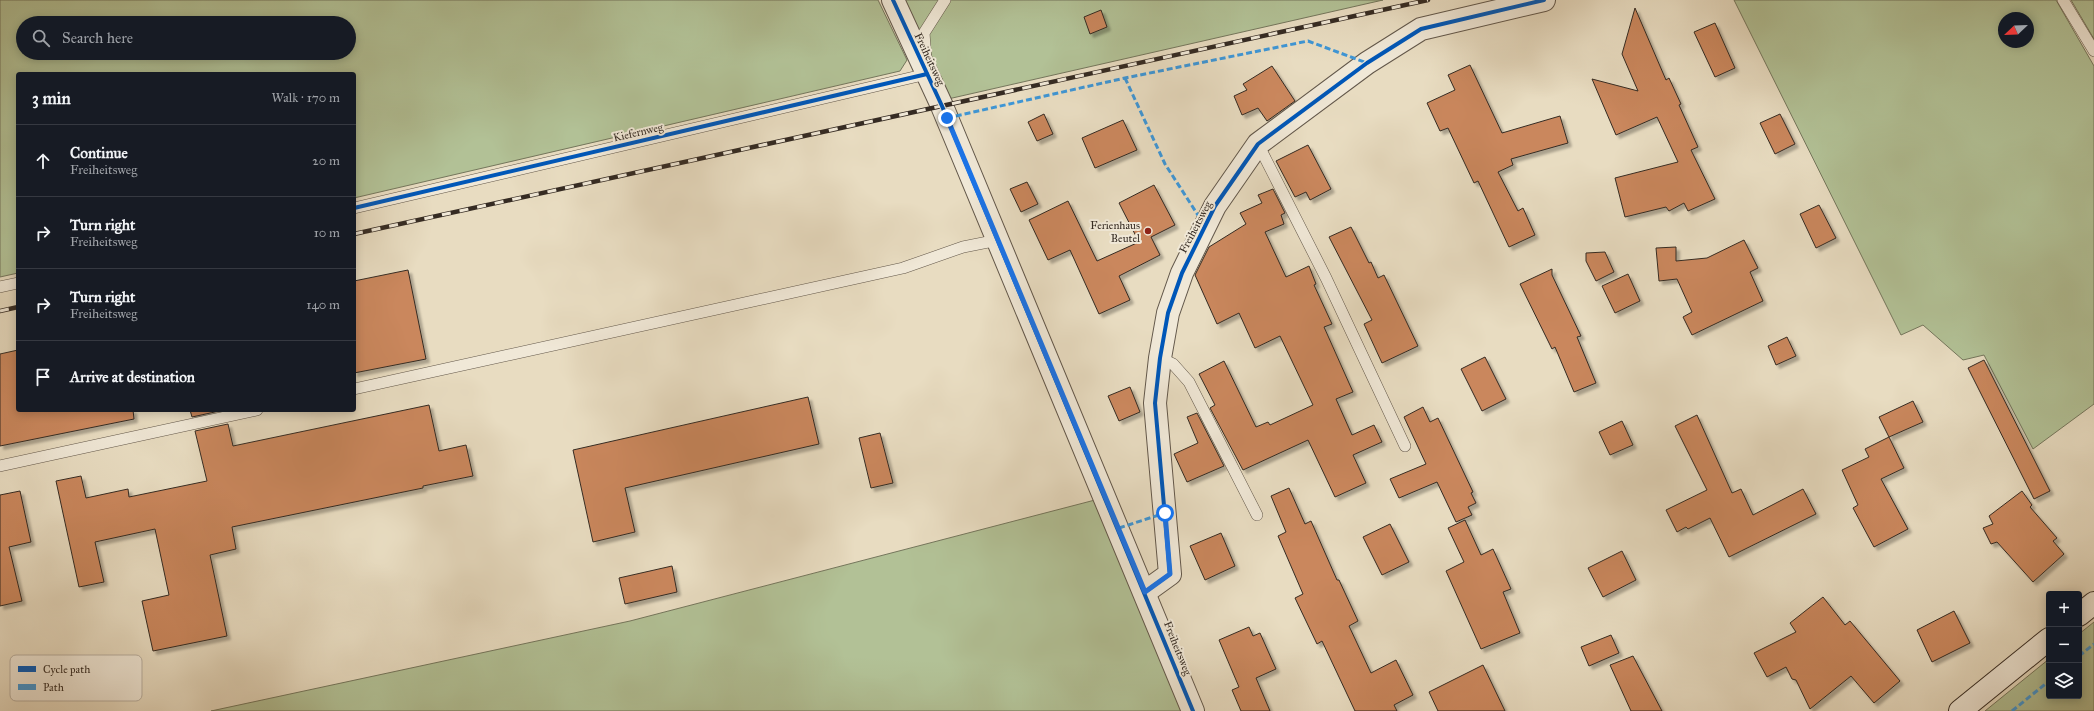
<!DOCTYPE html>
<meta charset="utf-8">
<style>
:root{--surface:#171b24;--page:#20242c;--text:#f1f3f6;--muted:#9ea1a6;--line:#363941}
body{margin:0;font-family:"IM FELL Great Primer",serif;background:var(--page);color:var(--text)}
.controls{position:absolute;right:12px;bottom:12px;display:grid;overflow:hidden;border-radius:4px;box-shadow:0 2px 10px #0003}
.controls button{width:36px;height:36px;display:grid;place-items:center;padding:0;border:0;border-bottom:1px solid var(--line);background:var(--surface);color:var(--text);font:20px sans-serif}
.compass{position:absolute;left:1998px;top:12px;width:36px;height:36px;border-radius:50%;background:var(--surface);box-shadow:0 2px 10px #0003;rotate:247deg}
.stop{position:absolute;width:12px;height:12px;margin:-9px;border:3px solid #1a73e8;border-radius:50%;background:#fff}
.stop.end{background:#1a73e8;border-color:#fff;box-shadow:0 1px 4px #0008}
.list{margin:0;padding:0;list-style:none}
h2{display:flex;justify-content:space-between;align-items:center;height:52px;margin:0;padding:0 16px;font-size:17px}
h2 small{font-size:13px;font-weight:400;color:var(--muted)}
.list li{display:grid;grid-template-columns:26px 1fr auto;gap:12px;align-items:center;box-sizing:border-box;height:72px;padding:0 16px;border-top:1px solid var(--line)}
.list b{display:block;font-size:15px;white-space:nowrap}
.list p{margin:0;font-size:13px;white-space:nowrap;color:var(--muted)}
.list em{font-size:13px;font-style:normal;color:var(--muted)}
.icon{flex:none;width:22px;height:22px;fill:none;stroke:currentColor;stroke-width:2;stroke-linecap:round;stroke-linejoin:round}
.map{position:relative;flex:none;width:2094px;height:711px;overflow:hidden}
.search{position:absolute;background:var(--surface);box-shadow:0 2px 10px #0003;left:16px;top:16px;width:340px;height:44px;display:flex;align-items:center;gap:10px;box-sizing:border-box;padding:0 14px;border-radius:22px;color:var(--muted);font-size:15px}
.panel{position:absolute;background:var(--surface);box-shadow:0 2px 10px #0003;left:16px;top:72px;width:340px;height:340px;border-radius:4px}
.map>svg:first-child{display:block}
</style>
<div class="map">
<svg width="2094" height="711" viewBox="0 0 2094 711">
<defs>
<filter id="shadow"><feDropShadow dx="3.5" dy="3.5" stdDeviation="1" flood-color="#0004"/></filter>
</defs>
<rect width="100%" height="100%" fill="#e8dcc1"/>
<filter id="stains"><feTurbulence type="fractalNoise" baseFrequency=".005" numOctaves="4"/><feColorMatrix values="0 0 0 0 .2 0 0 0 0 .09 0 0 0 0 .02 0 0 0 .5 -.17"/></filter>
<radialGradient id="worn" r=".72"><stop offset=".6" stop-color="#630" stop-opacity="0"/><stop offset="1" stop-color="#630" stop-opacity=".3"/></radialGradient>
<g fill="#b2c196" stroke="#74765c" fill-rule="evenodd">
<path d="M0 0H878L907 60 900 71 354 198V74H18V273L0 277ZM23 23H349V53H23Z"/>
<polygon points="902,0 1383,0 948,99"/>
<path d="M1734 0H2056L2094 66V404L2033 449 1984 355 1963 360 1923 325 1901 335ZM2004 18H2028V42H2004Z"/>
<polygon points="2071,0 2094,0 2094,39"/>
<polygon points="1095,500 1182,711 211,711 630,621"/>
<polygon points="2094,622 2094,711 1985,711 2049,659 2049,696 2079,696 2079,634"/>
</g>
<g fill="#ca875d" stroke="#352b23" filter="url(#shadow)">
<polygon points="1635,8 1666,80 1669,78 1681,104 1679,105 1698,147 1691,150 1715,199 1688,211 1684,203 1669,211 1666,207 1625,217 1615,178 1678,162 1657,117 1616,135 1592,79 1638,91 1622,54"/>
<polygon points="1101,10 1107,27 1090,34 1084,17"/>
<polygon points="1715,23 1735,68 1715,77 1694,32"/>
<polygon points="1470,65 1502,133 1560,116 1568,143 1511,159 1513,165 1498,172 1518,211 1523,208 1535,235 1509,247 1478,181 1474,183 1448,128 1440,131 1427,103 1455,90 1448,75"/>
<polygon points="1272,66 1295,101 1267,121 1258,108 1242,115 1234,96 1247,90 1243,84"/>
<polygon points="1044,114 1053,134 1037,141 1028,122"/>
<polygon points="1780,114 1795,144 1775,154 1760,123"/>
<polygon points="1123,120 1137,150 1095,168 1082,138"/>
<polygon points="1308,145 1331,189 1310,200 1306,192 1295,197 1276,161"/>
<polygon points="1027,182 1038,204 1021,212 1010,189"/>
<polygon points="1154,185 1175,225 1151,237 1160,255 1119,276 1130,300 1099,314 1070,250 1048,260 1029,220 1068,201 1097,261 1139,242 1119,203"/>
<polygon points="1273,189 1285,213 1281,215 1284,224 1265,232 1286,277 1309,266 1316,284 1314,285 1332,324 1324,327 1353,392 1336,399 1352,435 1374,425 1382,442 1353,455 1366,483 1335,497 1308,440 1243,470 1210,408 1215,405 1199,374 1224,361 1256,427 1268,422 1270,425 1313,405 1280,336 1255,348 1239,313 1217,324 1195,275 1209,247 1246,224 1240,213 1262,203 1258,195"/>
<polygon points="1819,205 1836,238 1816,248 1800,214"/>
<polygon points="1351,227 1369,263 1371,262 1378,278 1384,275 1418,346 1382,363 1364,324 1372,320 1329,237"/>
<polygon points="1744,240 1758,268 1750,272 1763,301 1692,335 1683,317 1692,312 1677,279 1659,281 1656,248 1676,247 1676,261 1707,258"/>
<polygon points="1605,252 1614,272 1596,281 1586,261 1586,253"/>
<polygon points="1552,269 1552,275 1581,336 1577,337 1596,383 1574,392 1555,347 1552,349 1520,284"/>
<polygon points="408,270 426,359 354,373 354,281"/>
<polygon points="1628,274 1640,301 1615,313 1602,286"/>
<polygon points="1787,337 1796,356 1776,365 1768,346"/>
<polygon points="18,350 18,410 133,410 134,419 0,446 0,354"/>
<polygon points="1485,357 1506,399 1482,411 1461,369"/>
<polygon points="1984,360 2050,491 2034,499 1968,368"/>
<polygon points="1130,387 1140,412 1119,421 1108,396"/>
<polygon points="808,397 819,444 625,488 635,532 593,542 573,450"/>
<polygon points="1913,401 1923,422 1889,437 1879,417"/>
<polygon points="429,405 439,451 466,445 473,476 423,486 423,488 232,527 236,549 210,555 227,636 153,651 142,601 169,595 155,529 95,542 104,582 79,587 56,481 81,476 86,498 128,489 129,497 207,481 195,431 228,424 233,446"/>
<polygon points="1423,407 1430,422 1438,418 1473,492 1471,493 1476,503 1468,507 1472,515 1456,522 1437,482 1399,498 1390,479 1426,464 1404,417"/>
<polygon points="190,410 224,410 192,417"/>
<polygon points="1197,413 1224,466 1187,482 1174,454 1198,443 1187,417"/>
<polygon points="1697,415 1732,493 1741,489 1753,515 1803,489 1816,514 1729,557 1710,518 1688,529 1686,527 1677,532 1666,510 1707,490 1675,426"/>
<polygon points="1622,421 1633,445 1610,455 1599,432"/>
<polygon points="880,433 893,483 871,488 859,438"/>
<polygon points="1889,437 1904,468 1881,479 1908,529 1874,547 1853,508 1858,505 1842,470 1869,457 1865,449"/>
<polygon points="1289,488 1305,524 1311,521 1337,580 1339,580 1358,621 1349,626 1371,673 1396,660 1413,695 1394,705 1397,711 1355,711 1322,641 1317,644 1295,598 1303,594 1278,536 1286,532 1271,496"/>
<polygon points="20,491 31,542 9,547 22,601 0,606 0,495"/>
<polygon points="2022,491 2032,505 2030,507 2057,538 2053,541 2064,554 2033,582 1997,542 1991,544 1983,528 1993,524 1989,516"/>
<polygon points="1465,520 1481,555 1493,549 1511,589 1503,592 1520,633 1481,649 1446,571 1464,562 1448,528"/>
<polygon points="1390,524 1409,562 1382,575 1363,537"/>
<polygon points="1221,533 1235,566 1205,580 1190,546"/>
<polygon points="1622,551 1636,580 1603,597 1588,568"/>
<polygon points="672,566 677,592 625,604 619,578"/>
<polygon points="1823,597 1845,625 1850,621 1900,681 1874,703 1851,676 1810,709 1796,680 1792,679 1786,667 1767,677 1754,653 1796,632 1790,623"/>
<polygon points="1954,611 1970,643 1932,662 1917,630"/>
<polygon points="1249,627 1253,636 1260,633 1276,669 1256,678 1270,711 1241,711 1232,690 1239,687 1219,640"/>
<polygon points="1611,635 1619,653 1589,666 1581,647"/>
<polygon points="1633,656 1662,711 1631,711 1610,665"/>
<polygon points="1483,665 1505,711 1438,711 1429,692"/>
</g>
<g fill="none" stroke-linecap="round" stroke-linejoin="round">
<g stroke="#62574a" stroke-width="12">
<g id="service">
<polyline points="2063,0 2094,51"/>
<polyline points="1258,144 1326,278 1405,446"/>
<polyline points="354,208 927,74 924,33 945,0"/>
<polyline points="0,287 18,283"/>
<polyline points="1160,358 1173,364 1189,382 1257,515"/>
<polyline points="354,389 903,268 963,247 998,240"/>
<polyline points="0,466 257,410"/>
</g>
</g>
<g stroke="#62574a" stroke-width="24">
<g id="minor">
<polyline points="893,0 942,106 1193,711"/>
<polyline points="1145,592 1170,574 1155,403 1160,358 1168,313 1182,273 1215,206 1258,144 1367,63 1421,29 1544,0"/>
</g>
</g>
<g stroke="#352b23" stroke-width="24">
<g id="secondary">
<polyline points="2079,615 2094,603"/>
<polyline points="1960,711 2049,639"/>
</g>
</g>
<use href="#service" stroke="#f0e8d7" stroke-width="11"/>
<use href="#minor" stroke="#f0e8d7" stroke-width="22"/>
<use href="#secondary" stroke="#f0e8d7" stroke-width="22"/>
<g stroke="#352b23" stroke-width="4.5">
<g id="rail">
<polyline points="354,234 1428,0"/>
<polyline points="0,311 18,307"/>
</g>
</g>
<use href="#rail" stroke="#f0e8d7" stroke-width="3" stroke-dasharray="9" stroke-linecap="butt"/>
<g stroke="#3e96d6" stroke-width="3" stroke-dasharray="6 3" stroke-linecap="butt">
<polyline points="1125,78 1165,164 1205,226"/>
<polyline points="947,118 1125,78 1308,41 1367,63"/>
<polyline points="1119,528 1165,513"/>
<polyline points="2079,656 2094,644"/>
<polyline points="2012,711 2049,681"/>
</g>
<g stroke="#f0e8d7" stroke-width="6">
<g id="cycleway">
<polyline points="893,0 942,106 1193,711"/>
<polyline points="354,208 927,74"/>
<polyline points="1145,592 1170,574 1155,403 1160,358 1168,313 1182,273 1215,206 1258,144 1367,63 1421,29 1544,0"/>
</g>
</g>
<use href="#cycleway" stroke="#0057b8" stroke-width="4"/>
</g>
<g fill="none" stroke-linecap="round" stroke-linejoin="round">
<polyline stroke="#1a73e8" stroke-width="5" points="947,118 1145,592 1170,574 1165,513"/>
</g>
<circle fill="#8f2418" stroke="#f0e8d7" stroke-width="1.5" cx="1148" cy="231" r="4"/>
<g text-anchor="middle" stroke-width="4" stroke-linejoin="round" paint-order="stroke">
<g font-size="11" fill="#352b23" stroke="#f0e8d7">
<text transform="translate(930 59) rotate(65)" y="4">Freiheitsweg</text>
<text transform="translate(638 132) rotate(-13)" y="4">Kiefernweg</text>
<text transform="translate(1195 227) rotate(-62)" y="4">Freiheitsweg</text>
<text transform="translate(1178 648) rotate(68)" y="4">Freiheitsweg</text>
</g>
<g font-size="11" fill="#352b23" stroke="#f0e8d7" text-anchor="end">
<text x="1140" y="229">Ferienhaus<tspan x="1140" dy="13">Beutel</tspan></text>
</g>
</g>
<rect x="10" y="655" width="132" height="46" rx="6" fill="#f0e8d7" stroke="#b8afa1" stroke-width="1"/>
<rect x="18" y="666" width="18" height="6" fill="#0057b8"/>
<rect x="18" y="684" width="18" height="6" fill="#3e96d6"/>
<g font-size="11" fill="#352b23">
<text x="43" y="673">Cycle path</text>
<text x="43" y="691">Path</text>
</g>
<rect width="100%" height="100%" filter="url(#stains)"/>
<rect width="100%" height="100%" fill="url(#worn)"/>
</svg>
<div class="controls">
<button>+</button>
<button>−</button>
<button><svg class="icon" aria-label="layers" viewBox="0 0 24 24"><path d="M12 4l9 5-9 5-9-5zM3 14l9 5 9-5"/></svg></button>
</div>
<svg class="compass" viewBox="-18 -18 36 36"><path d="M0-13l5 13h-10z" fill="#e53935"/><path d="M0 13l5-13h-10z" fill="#9ea1a6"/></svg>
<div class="stop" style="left:1165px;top:513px"></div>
<div class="stop end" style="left:947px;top:118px"></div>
<div class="search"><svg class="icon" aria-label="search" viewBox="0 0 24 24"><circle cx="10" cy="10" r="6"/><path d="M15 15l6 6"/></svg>Search here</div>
<section class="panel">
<h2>3 min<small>Walk · 170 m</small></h2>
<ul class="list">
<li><svg class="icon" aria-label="ahead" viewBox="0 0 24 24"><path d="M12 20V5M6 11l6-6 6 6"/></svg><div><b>Continue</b><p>Freiheitsweg</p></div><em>20 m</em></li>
<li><svg class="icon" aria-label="right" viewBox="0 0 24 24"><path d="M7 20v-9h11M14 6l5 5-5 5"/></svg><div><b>Turn right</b><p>Freiheitsweg</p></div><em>10 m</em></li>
<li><svg class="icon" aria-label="right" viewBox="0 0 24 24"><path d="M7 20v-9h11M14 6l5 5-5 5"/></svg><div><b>Turn right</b><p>Freiheitsweg</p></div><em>140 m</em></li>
<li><svg class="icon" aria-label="arrive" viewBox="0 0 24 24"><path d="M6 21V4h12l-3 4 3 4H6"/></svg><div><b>Arrive at destination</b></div></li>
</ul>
</section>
</div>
